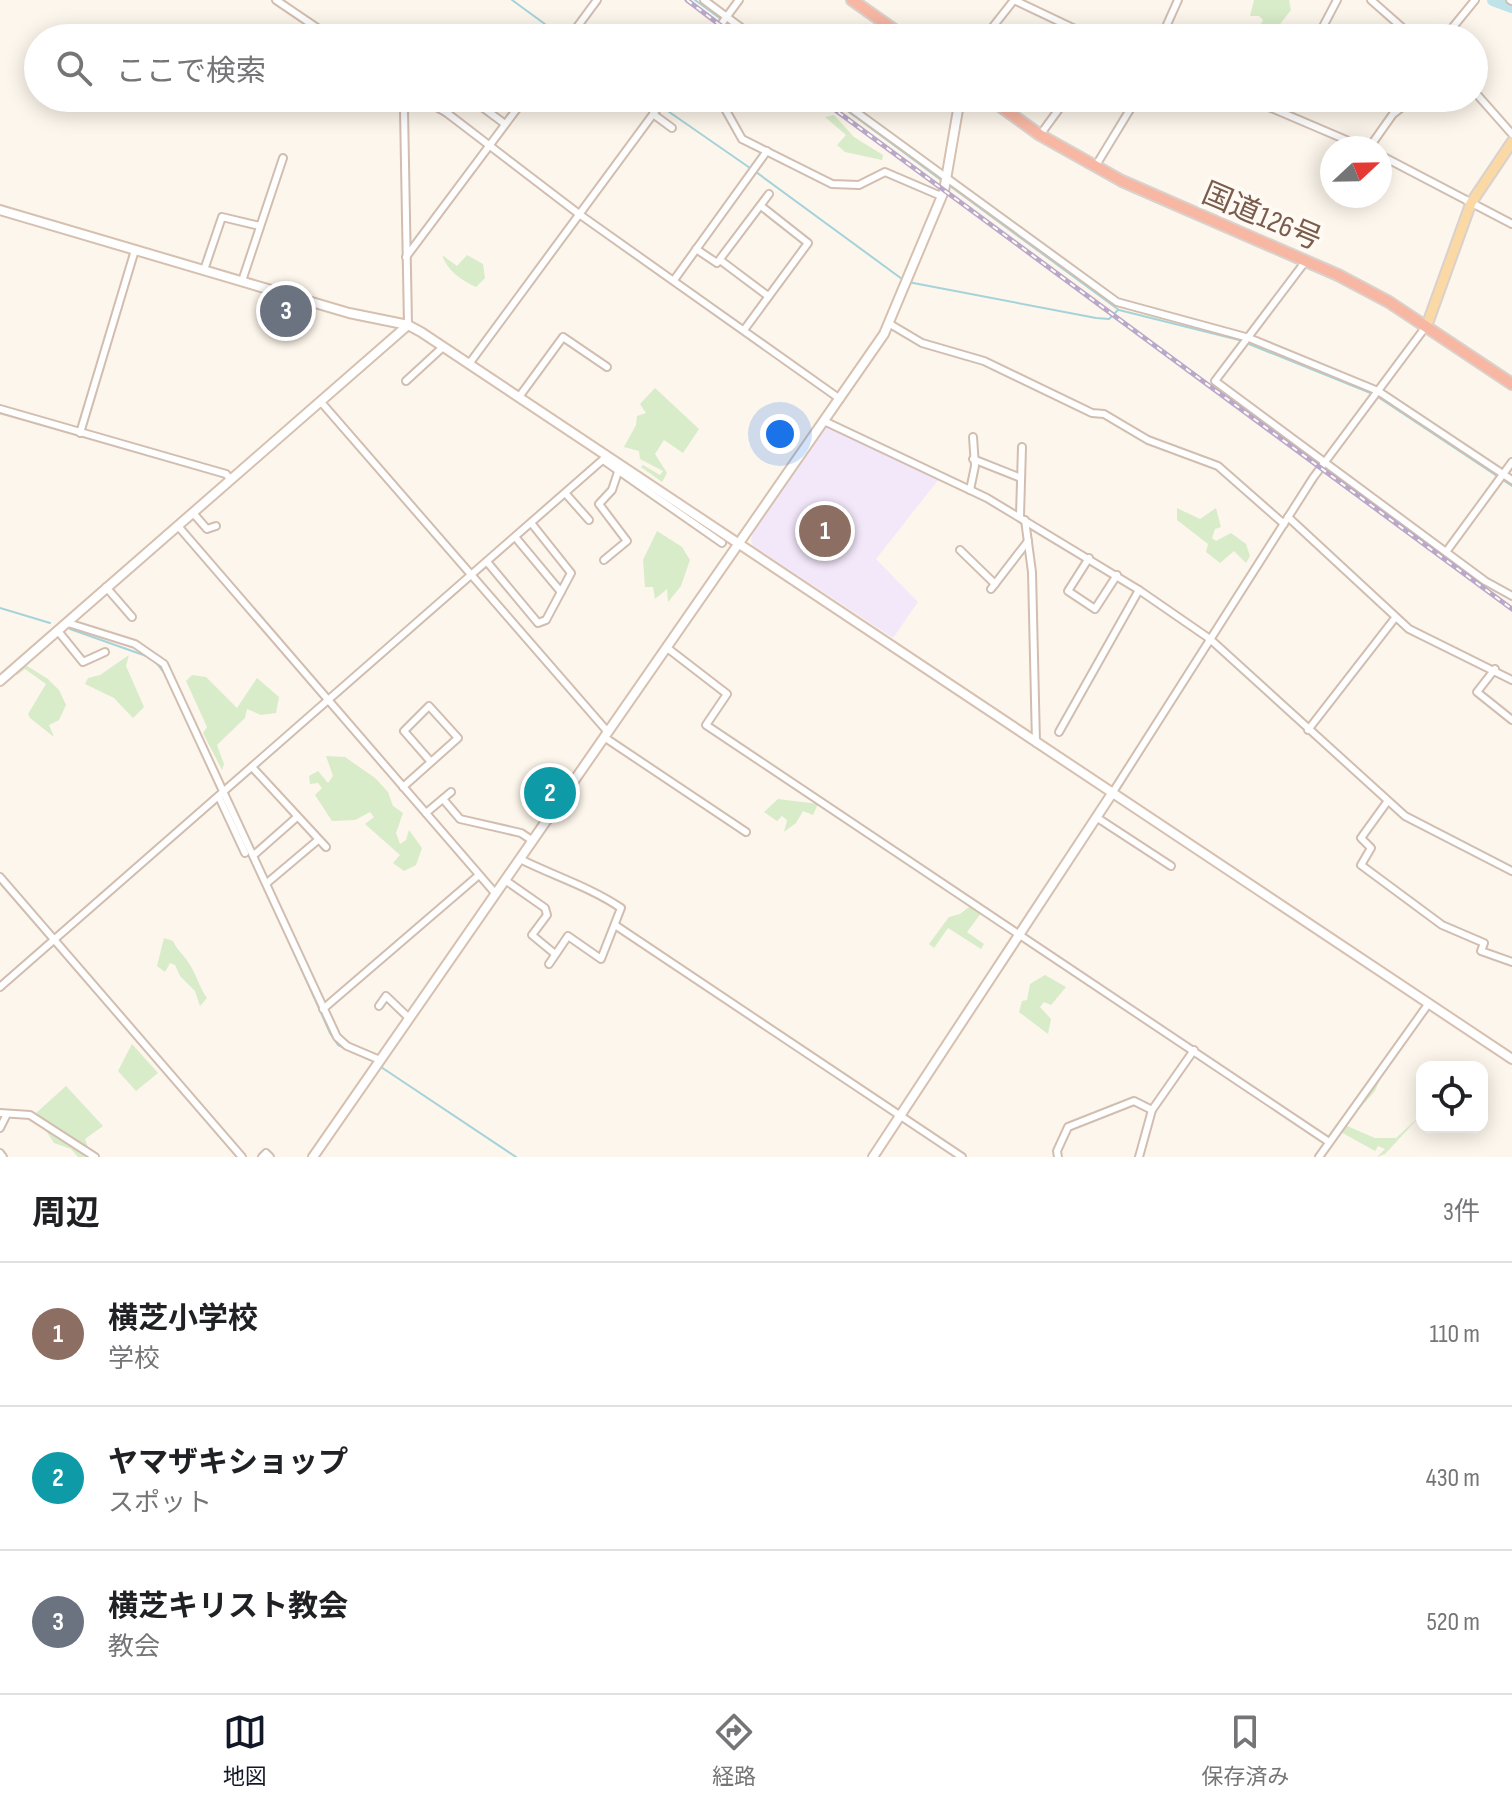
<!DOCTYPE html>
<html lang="ja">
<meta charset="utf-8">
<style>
:root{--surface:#fff;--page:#f6f6f6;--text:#202124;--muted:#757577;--line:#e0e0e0;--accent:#111827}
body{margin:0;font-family:"Sofia Sans Condensed","Noto Sans JP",sans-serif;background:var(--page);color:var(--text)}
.controls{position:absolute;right:24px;bottom:24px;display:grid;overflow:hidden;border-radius:16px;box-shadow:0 4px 20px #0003}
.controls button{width:72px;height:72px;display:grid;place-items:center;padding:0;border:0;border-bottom:2px solid var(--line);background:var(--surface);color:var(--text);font:40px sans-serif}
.compass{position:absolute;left:1320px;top:136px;width:72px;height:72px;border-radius:50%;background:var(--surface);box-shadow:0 4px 20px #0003;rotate:68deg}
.you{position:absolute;left:780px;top:434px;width:28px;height:28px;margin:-20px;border:6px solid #fff;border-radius:50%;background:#1a73e8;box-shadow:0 0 0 12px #1a73e833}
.badge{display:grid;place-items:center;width:52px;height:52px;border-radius:50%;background:var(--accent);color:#fff;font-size:26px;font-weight:700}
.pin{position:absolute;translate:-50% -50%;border:4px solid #fff;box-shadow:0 2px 8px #0006}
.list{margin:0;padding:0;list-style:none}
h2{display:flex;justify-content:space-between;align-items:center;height:104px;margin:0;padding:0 32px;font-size:34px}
h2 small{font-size:26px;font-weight:400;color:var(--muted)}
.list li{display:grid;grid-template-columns:52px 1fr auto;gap:24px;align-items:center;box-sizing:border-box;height:144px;padding:0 32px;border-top:2px solid var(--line)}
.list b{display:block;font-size:30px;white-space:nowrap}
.list p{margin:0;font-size:26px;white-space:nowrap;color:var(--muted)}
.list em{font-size:26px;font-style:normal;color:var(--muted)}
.icon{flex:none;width:44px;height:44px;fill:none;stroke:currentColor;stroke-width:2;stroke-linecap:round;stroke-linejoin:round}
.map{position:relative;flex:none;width:1512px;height:1157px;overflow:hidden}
.search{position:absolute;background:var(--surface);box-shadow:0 4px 20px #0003;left:24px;right:24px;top:24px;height:88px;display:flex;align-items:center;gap:20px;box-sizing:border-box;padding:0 28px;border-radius:44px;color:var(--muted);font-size:30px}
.sheet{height:536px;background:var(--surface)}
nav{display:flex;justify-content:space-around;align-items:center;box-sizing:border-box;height:112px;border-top:2px solid var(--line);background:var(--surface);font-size:22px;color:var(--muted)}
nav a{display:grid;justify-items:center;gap:4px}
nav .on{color:var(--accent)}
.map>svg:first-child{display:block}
</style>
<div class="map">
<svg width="1512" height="1157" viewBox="0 0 1512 1157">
<rect width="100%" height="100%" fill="#fdf6ec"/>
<polygon fill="#f3e8fa" points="827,427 939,479 876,559 918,602 893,638 753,546 751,541 754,526"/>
<g fill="#d8ecc9">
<polygon points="1254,0 1289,0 1291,10 1270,37 1258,30 1263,20 1259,16 1250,16"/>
<polygon points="834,115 854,137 883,155 882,160 845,152 837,145 846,135 825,117"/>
<path d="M442 255 457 266 467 255 483 264 485 278 476 287C462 281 447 270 442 255Z"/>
<polygon points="655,388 699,429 683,453 664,440 655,454 667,473 662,482 641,467 643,465 660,475 663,471 640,459 639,451 624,447 636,425 637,416 646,413 640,404"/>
<polygon points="1177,508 1200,519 1216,508 1221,527 1215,529 1212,538 1216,541 1231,533 1246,544 1250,556 1246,563 1234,551 1220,563 1206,552 1208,544 1177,520"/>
<polygon points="657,531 682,547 690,560 681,586 668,602 667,589 655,599 653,587 645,587 643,560"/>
<polygon points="129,655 126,666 144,707 133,718 114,698 85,684 88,678 100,675"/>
<polygon points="24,664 48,679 59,690 66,705 59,720 49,725 54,737 30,718 28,714 46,684 25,669 17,675 13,674"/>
<polygon points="192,675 206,677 237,708 257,678 279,697 276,713 261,715 247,709 245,718 217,745 224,764 222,770 203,733 207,727 186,681"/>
<polygon points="326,756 345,757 375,778 388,792 393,806 403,813 396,833 400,844 406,840 409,830 422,848 416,865 404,871 393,863 400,855 365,824 374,817 370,812 355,820 332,821 315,795 322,788 318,783 310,784 309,776 318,771 328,783 333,776"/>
<polygon points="778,799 818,804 813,815 803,811 796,823 784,832 787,820 782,816 777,821 764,812"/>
<polygon points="973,904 982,912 967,932 984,944 981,949 948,928 934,948 929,944 949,917 960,914"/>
<path d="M164 938 173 941C177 950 183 954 188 962 196 973 199 987 207 998L200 1006 195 991 180 976 175 965 170 963 165 972 157 966Z"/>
<polygon points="1045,975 1066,987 1051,1005 1044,1002 1040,1007 1051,1019 1048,1034 1019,1012 1022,1001 1027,1000 1030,984"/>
<polygon points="132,1044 158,1073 136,1091 118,1071"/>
<polygon points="1385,1068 1375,1091 1345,1125 1375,1138 1396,1138 1422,1114 1385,1154 1377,1157 1385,1149 1378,1146 1375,1151 1339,1131"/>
<polygon points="66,1086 103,1126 85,1139 89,1150 99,1157 78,1157 71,1149 54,1143 35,1114"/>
</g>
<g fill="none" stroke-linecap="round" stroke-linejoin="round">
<g stroke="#a5d3da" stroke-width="2">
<polyline points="512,0 564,38"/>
<polyline points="695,0 747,38"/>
<polyline points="649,98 750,168"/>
<polyline points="830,98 941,180"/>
<polyline points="756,172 902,279"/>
<polyline points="950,186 1119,310 1239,340 1373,394"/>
<polyline points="908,282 1096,318 1109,319 1118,310"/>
<polyline points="1378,397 1512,486"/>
<polyline points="0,608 50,623"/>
<polyline points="70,629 149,657"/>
<polyline points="154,660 165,674"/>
<polyline points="261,879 330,1033 338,1045 370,1060"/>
<polyline points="381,1067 516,1157"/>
</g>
<polyline stroke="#bfe3e8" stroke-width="12" points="1493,0 1512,7"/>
<g stroke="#d1beb0" stroke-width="10">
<g id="street">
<polyline points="276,0 332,38"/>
<polyline points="704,0 755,38"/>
<polyline points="1014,0 1094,38"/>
<polyline points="1371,0 1414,38"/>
<polyline points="1510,0 1512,1"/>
<polyline points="569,38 597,0"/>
<polyline points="711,38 739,0"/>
<polyline points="984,38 1014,0"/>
<polyline points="1161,38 1178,0"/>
<polyline points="1317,38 1337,0"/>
<polyline points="1444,38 1475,0"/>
<polyline points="1474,91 1512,134"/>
<polyline points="401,98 404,110 408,325"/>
<polyline points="420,98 447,113 579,214 840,399"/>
<polyline points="470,98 505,124"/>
<polyline points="719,98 742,139 832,184 859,185 885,172 941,196"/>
<polyline points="837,98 1117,302 1249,338 1378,391 1512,480"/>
<polyline points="1248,98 1365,148"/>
<polyline points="1281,111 1287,98"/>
<polyline points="447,113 459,98"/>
<polyline points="653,114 672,128"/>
<polyline points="1040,135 1067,98"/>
<polyline points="1369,148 1393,114 1414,98"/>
<polyline points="1380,155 1512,224"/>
<polyline points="1095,167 1137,98"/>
<polyline points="696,249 717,263 769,194"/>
<polyline points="406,257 525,98"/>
<polyline points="720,260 768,296"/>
<polyline points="1305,262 1215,381 1485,581 1512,596"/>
<polyline points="204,270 222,217 260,226"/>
<polyline points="674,280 767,151"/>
<polyline points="242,281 283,158"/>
<polyline points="890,324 922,343 984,361 1092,413 1104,414 1148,440 1218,466 1284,524"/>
<polyline points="744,330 808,243 761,206"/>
<polyline points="469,364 665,98"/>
<polyline points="406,381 443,347"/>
<polyline points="519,397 563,337 607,367"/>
<polyline points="321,402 607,731"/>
<polyline points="0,409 226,474 231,480"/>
<polyline points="824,421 987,498 1139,590 1210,639 1405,816 1512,871"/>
<polyline points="80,433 135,250"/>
<polyline points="973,459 1021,478"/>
<polyline points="603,460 722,543"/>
<polyline points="970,490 975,466 973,437"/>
<polyline points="566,494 589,520"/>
<polyline points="193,513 207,529 216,526"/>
<polyline points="1020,516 1022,447"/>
<polyline points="1288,517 1409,629 1512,680"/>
<polyline points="1025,520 1032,572 1036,743"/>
<polyline points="178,526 495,893"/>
<polyline points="516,538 561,592"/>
<polyline points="960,550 995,584"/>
<polyline points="1446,552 1512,462"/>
<polyline points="1089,558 1068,591 1095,609 1117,575"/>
<polyline points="604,560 627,541 599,504 612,490 618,472"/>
<polyline points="488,563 538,623 546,620 571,573 532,524"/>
<polyline points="106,587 132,617"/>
<polyline points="991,589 1028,541"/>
<polyline points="68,623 135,644 164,664 337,1037 347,1046 380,1060"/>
<polyline points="58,631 83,662 105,652"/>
<polyline points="666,647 727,694 706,725 1329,1142"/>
<polyline points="1495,669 1477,692 1512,720"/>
<polyline points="1308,730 1395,618"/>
<polyline points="1059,732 1139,590"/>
<polyline points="604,737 746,832"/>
<polyline points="252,767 326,847"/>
<polyline points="403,787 458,738 429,706 404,731 431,762"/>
<polyline points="1113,792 1313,478 1427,325"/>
<polyline points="219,797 245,853"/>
<polyline points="443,799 460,819 521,833 533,841"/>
<polyline points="1387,802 1361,838 1371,848 1361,865 1442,925 1484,943 1481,951 1512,962"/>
<polyline points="426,813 451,792"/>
<polyline points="1096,817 1171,866"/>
<polyline points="255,854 297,817"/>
<path d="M520 859C554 876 590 887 621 908L601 959 568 936 549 964"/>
<polyline points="0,877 242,1157"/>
<polyline points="505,880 545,908 547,915 532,935 555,954"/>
<polyline points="267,883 318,840"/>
<polyline points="615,925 962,1157"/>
<polyline points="0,987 607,456"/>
<polyline points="379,1006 386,996 409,1018"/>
<polyline points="323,1009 479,875"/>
<polyline points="0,1113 30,1115 95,1157"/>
<polyline points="0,1128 6,1116"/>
<polyline points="0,1153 3,1157"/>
<polyline points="262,1157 266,1153 270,1157"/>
<polyline points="1058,1157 1057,1151 1068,1127 1134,1101 1152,1110"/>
<polyline points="1139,1157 1152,1110 1194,1050"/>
<polyline points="1319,1157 1429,1003"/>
</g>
</g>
<g stroke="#d6c0b0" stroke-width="12">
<g id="secondary">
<polyline points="0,210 349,313 408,325 421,332 1512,1059"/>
<polyline points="0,681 408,325"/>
<polyline points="313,1157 884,334 944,191 960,98"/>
<polyline points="873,1157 1113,792"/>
</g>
</g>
<g stroke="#dad1cd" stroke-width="13">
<polyline id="primary" points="1427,325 1471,203 1512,142"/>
</g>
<g stroke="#dad1cd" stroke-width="14">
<g id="highway">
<polyline points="852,0 906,38"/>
<polyline points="989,98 1040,135 1122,181 1338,275 1389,302 1512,384"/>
</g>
</g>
<use href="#street" stroke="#fff" stroke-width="6"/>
<use href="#secondary" stroke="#fff" stroke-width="8"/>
<use href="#primary" stroke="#fbd9a5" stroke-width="9"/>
<use href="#highway" stroke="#f7b7a3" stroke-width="10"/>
<g stroke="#b9a8c9" stroke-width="5">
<g id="rail">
<polyline points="687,0 737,38"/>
<polyline points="819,98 1512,609"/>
</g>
</g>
<use href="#rail" stroke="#fffaf3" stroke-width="2" stroke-dasharray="6" stroke-linecap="butt"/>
</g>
<g text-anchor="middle" stroke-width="8" stroke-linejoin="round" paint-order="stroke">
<g font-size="30" fill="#7a5c4d" stroke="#fffaf3">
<text transform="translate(1262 216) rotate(23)" y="10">国道126号</text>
</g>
</g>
</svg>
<div class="controls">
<button><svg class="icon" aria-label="locate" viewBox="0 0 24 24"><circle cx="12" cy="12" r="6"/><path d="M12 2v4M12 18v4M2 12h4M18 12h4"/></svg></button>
</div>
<svg class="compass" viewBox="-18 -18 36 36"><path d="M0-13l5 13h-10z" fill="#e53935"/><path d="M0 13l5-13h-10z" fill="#757577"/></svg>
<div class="you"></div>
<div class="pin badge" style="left:825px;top:531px;background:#8d6e63">1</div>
<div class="pin badge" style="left:550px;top:793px;background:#0f9aa8">2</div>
<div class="pin badge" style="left:286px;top:311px;background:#6b7280">3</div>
<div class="search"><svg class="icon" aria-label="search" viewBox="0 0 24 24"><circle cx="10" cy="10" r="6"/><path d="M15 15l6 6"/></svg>ここで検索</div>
</div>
<section class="sheet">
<h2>周辺<small>3件</small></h2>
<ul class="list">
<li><span class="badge" style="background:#8d6e63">1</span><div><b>横芝小学校</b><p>学校</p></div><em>110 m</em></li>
<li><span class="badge" style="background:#0f9aa8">2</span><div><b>ヤマザキショップ</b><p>スポット</p></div><em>430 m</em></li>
<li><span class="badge" style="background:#6b7280">3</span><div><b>横芝キリスト教会</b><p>教会</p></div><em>520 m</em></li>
</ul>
</section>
<nav>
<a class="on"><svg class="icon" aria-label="map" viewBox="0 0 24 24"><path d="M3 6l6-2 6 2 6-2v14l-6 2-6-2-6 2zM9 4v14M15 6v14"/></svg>地図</a>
<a><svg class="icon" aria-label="directions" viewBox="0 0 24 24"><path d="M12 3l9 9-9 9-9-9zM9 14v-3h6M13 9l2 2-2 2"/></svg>経路</a>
<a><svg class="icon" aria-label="saved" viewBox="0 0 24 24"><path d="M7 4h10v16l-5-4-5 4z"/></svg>保存済み</a>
</nav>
